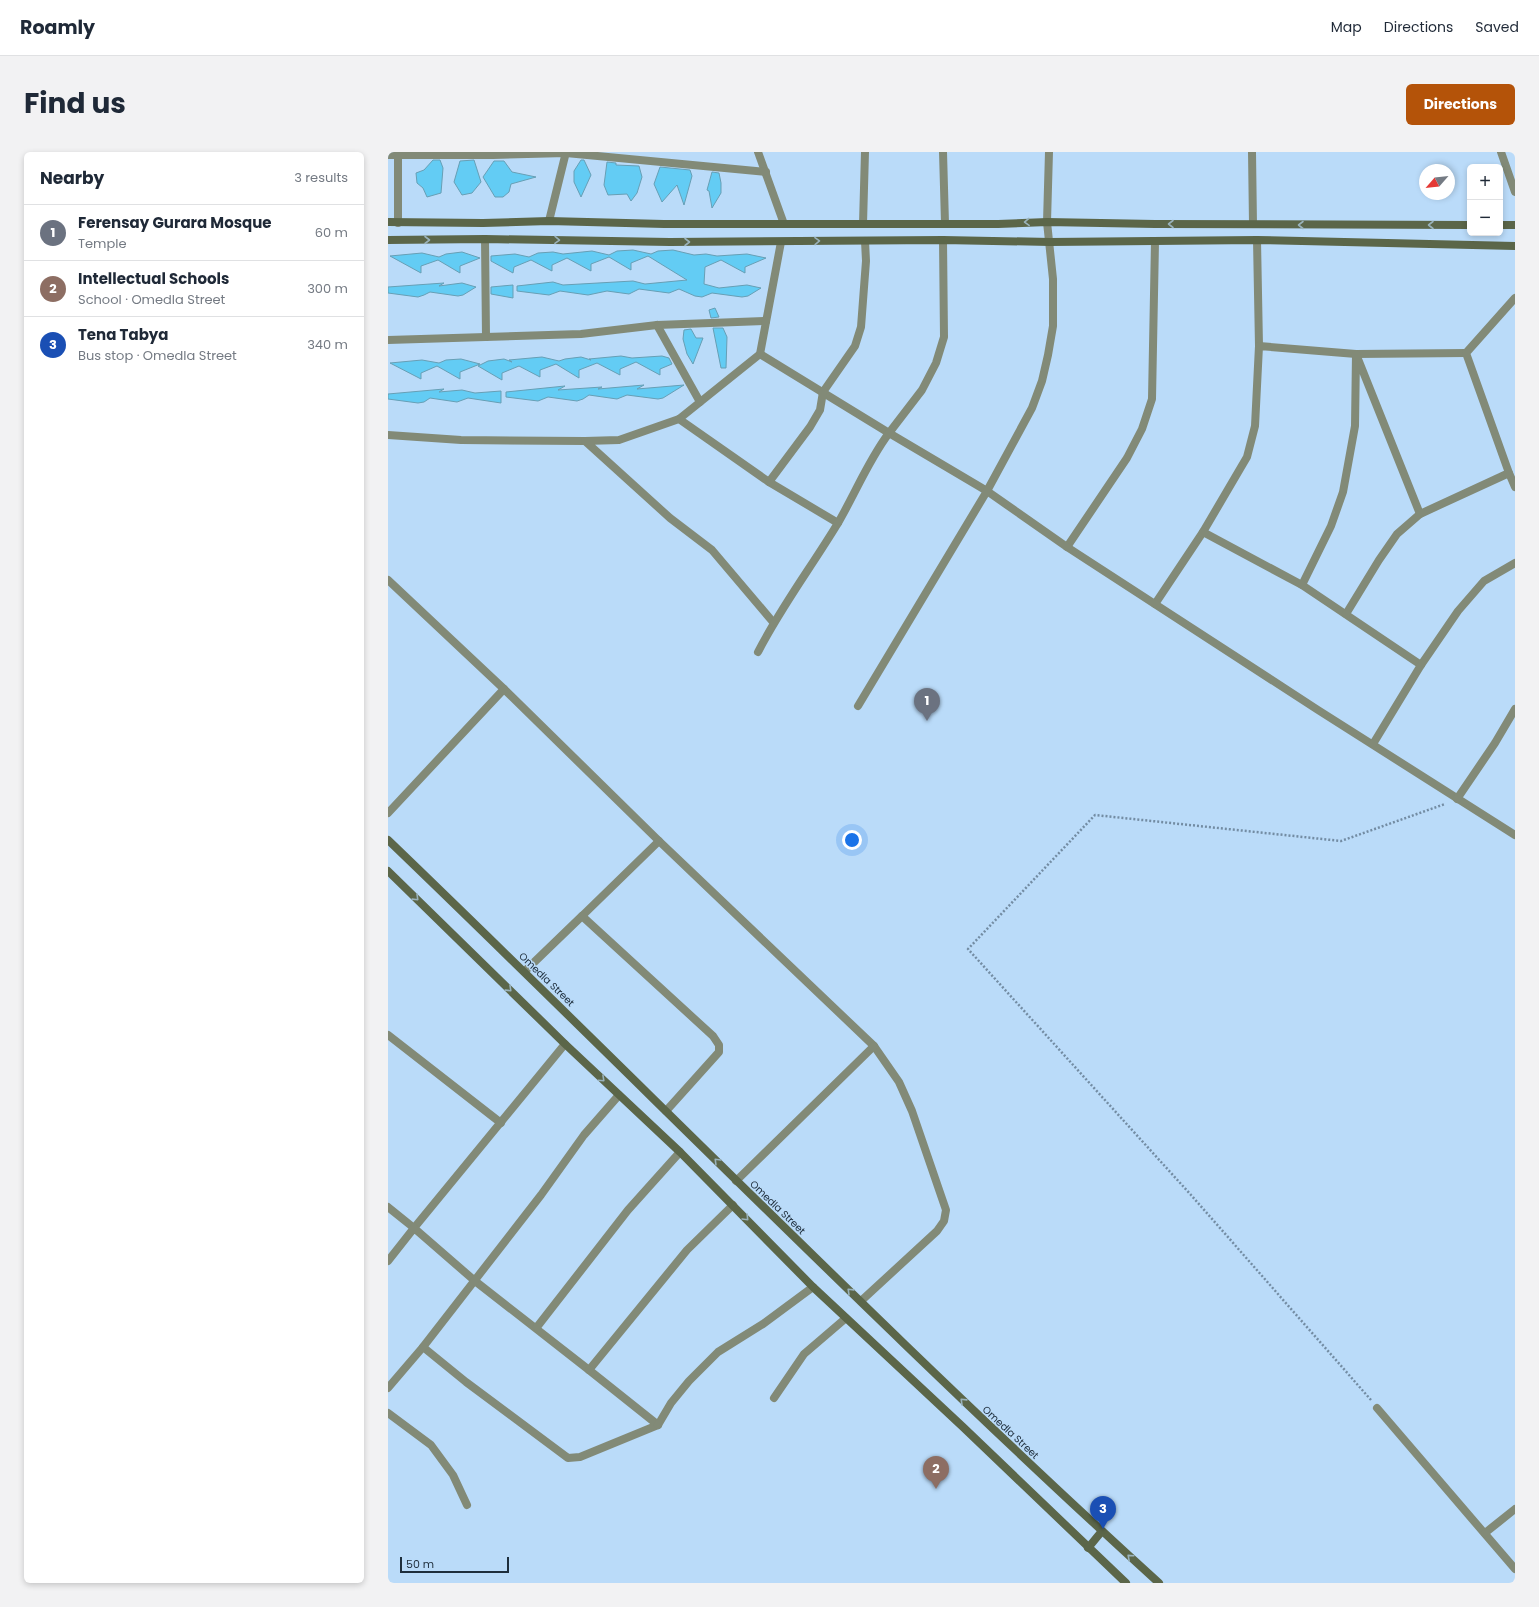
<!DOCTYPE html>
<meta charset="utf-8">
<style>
:root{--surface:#fff;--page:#f2f2f3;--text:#1f2937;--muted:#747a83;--line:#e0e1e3;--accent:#b45309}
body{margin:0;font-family:Poppins,sans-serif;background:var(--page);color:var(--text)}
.controls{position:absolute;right:12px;top:12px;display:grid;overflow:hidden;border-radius:6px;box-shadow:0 2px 6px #0003}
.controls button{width:36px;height:36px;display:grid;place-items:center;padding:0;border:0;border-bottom:1px solid var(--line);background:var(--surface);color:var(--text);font:20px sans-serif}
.compass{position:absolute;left:1031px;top:12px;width:36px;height:36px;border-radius:50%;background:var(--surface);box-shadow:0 2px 6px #0003;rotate:242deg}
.scale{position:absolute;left:12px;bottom:10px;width:109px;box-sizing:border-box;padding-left:4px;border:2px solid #1e2e3c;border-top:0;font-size:11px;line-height:14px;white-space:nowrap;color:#1e2e3c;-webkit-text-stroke:3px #badbf9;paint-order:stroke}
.you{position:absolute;left:464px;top:688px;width:14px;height:14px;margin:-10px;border:3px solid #fff;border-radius:50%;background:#1a73e8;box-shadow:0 0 0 6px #1a73e833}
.badge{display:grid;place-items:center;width:26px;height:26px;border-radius:50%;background:var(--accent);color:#fff;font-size:13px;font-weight:700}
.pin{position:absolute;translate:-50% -33px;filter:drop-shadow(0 1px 2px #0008)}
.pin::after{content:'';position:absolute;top:21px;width:14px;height:12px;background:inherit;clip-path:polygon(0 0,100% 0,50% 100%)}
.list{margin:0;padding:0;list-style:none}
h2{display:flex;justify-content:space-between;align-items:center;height:52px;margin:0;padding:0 16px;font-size:17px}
h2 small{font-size:13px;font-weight:400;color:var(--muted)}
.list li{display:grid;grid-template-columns:26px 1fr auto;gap:12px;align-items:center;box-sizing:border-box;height:56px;padding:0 16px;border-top:1px solid var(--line)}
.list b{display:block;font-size:15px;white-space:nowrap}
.list p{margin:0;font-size:13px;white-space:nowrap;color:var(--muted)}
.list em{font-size:13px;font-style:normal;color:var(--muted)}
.map{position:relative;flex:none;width:1127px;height:1431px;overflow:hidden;border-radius:6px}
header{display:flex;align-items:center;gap:24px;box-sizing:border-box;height:56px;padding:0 20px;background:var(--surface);border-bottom:1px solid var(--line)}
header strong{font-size:19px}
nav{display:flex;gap:22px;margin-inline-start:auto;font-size:14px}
.intro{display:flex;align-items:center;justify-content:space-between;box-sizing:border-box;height:96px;padding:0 24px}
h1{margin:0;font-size:28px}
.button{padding:10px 18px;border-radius:6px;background:var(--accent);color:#fff;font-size:14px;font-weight:700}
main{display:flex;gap:24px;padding:0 24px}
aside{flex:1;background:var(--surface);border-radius:6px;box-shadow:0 2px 6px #0003}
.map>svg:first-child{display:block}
</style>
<header>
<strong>Roamly</strong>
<nav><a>Map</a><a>Directions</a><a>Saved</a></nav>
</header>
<div class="intro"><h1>Find us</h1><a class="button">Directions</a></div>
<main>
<aside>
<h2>Nearby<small>3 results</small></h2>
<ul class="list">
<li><span class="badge" style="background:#6b7280">1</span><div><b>Ferensay Gurara Mosque</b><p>Temple</p></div><em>60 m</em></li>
<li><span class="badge" style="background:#8d6e63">2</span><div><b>Intellectual Schools</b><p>School · Omedla Street</p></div><em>300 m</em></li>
<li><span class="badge" style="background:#1a4fb4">3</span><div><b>Tena Tabya</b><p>Bus stop · Omedla Street</p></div><em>340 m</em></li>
</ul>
</aside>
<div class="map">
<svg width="1127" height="1431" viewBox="0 0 1127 1431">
<rect width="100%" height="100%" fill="#badbf9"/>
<g fill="#63ccf4" stroke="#679fb5">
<polygon points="45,8 52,8 55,16 53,41 39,45 35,36 29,31 28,21 36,18"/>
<polygon points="86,8 93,30 84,41 74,43 66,30 72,9"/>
<polygon points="193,8 196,8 203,23 193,45 186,30 186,19"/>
<polygon points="106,9 116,9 124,20 148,25 123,32 121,40 115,45 107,45 95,25"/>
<polygon points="219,10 228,11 228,13 251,14 254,25 249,41 243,49 239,42 220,43 216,33"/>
<polygon points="272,15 302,18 304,24 296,53 289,33 274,50 266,32"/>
<polygon points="324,20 331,21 333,31 333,41 324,56 321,39 319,38"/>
<polygon points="245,98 263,102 270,99 285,98 306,103 318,102 329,104 359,102 378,106 357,115 357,121 333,108 317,115 316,132 331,136 359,133 373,136 360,144 354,145 324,141 314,145 307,144 291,137 281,141 251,137 241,142 219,139 200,143 172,139 161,143 129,139 129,134 165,130 175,133 245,129 257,132 299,128 260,104 243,111 243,118 221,105 203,112 203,119 179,106 164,113 164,119 143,108 126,115 125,121 103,109 103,104 127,102 141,105 150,101 165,100 175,102 204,99 221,103 229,99"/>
<polygon points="74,100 92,106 72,114 72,121 50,108 33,114 33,121 2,104 34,101 51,105 58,102"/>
<polygon points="56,131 51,134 74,131 88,135 75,143 70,144 42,140 36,143 30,145 0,141 0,135"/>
<polygon points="125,133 125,146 103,142 103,135"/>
<polygon points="327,156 331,165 323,166 321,158"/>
<polygon points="325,176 335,176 339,185 338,216 333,216"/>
<polygon points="303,177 308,186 315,186 305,212 299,202 295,187 296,178"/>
<polygon points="233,204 244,206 274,204 281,206 284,212 272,217 272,223 248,210 232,217 232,223 209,211 191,218 191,226 168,212 152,218 152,225 131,214 114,221 114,228 90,214 100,209 116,207 124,210 121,208 154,205 171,209 177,207 193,205 203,208 201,207"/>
<polygon points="73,207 92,212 72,220 72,227 49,214 33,221 33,227 2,211 34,208 51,211 58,208"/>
<polygon points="256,233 249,237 296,233 275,246 270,247 239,243 229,247 201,243 195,247 189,249 160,245 150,249 118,245 118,240 177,234 170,238 214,235 210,237"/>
<polygon points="56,237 51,240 74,238 87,241 113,239 113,251 80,246 69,250 42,246 36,250 30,251 0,247 0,242"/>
</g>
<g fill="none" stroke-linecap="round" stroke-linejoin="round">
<polyline stroke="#738ca3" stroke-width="2.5" stroke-dasharray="2 2" stroke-linecap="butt" points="983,1248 803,1043 580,797 707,663 953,689 1057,652"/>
<g stroke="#828a77" stroke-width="8">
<polyline points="370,0 396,72"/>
<polyline points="555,0 557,71"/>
<polyline points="864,0 865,72"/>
<polyline points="1113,0 1127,40"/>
<polyline points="0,3 105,3 178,1 378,20"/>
<polyline points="161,69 178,0"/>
<polyline points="10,71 10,0"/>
<polyline points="475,72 477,0"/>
<polyline points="97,87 98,185"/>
<polyline points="869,88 871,194"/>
<polyline points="269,173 312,250"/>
<polyline points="0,188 193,182 269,173 378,169"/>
<polyline points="372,202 501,281 534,238 548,211 556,185 555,88"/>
<polyline points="291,267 372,202 393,90"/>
<polyline points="0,283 73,288 197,289"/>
<polyline points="1121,321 1127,335"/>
<polyline points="381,330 291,267 231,288 197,289 282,366 324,398 385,470"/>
<polyline points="450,371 381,330 422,275 432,258 435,240 467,194 473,175 478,109 477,89"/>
<polyline points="815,380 859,305 867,274 871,194 968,202 1078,201"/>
<polyline points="679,395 739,306 754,277 764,247 767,90"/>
<polyline points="0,428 116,537 271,689 486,894 511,930 524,959 558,1058 556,1069 549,1079 473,1149"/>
<polyline points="914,433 943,374 955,340 967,274 968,202 1032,362"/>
<polyline points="767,452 815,380 914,433 1033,513"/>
<polyline points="958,462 991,408 1009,382 1032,362 1121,321 1078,201 1127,146"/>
<path d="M370 500C393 455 424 414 450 371 468 340 480 309 501 281L599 339 679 395 930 558 1127 683"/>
<polyline points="470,554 599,339 644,256 654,229 660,203 665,174 665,127 659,70 661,0"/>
<polyline points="985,592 1033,513 1070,459 1096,429 1127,411"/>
<polyline points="1069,647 1107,591 1127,557"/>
<polyline points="0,661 116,537"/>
<polyline points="194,764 271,689"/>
<polyline points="137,819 194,764 325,884 331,893 331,900 278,959"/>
<polyline points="0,883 113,971"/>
<polyline points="348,1029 486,894"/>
<polyline points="0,1055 26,1076 177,892"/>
<polyline points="0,1109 26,1076 87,1129 201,1218 299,1098 345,1053"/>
<polyline points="149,1175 240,1058 292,1000"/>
<polyline points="35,1195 78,1230 180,1306 192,1305 270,1273 201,1218"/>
<polyline points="0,1236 35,1195 153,1043 196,983 231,943"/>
<polyline points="386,1246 416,1202 458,1166"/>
<polyline points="989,1256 1127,1417"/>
<polyline points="0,1261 43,1293 65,1323 79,1353"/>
<polyline points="270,1273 283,1251 301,1229 330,1200 375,1172 425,1135"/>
<polyline points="1097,1381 1127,1357"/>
</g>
<g stroke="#5b6649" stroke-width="8">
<polyline points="0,70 95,71 161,69 276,72 610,72 659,70 767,72 1082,73"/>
<polyline points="1112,73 1127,73"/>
<polyline points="0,88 97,87 282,90 555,88 662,90 869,88 1127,94"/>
<path d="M0 688C257 935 507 1191 771 1431"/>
<polyline points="0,719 177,892 292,1000 425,1135 575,1275 738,1431"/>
<polyline points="700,1396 714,1379"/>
</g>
</g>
<defs><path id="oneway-chevron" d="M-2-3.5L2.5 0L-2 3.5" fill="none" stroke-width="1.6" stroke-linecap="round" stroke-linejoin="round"/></defs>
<g stroke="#99b2bb">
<use href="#oneway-chevron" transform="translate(639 70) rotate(178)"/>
<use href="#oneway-chevron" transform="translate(783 72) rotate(180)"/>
<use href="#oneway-chevron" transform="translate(913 73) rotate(-180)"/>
<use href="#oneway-chevron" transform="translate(1043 73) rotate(-180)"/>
<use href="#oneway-chevron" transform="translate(39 88)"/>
<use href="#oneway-chevron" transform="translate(169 88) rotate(1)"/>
<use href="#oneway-chevron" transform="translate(429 89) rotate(-1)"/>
<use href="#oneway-chevron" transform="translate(299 90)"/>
<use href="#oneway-chevron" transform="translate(28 746) rotate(44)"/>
<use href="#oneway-chevron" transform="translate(121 837) rotate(44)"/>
<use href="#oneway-chevron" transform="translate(214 927) rotate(43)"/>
<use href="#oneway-chevron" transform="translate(329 1009) rotate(-135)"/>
<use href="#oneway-chevron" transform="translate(358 1066) rotate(46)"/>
<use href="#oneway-chevron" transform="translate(462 1139) rotate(-136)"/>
<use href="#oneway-chevron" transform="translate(575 1249) rotate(-136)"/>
<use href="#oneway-chevron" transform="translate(742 1405) rotate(-138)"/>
</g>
<g text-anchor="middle" stroke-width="3" stroke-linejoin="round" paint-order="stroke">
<g font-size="10" fill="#1e2e3c" stroke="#badbf9">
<text transform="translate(159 827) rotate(44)" y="4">Omedla Street</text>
<text transform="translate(390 1055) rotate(44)" y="4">Omedla Street</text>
<text transform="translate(623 1280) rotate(43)" y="4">Omedla Street</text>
</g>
</g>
</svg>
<div class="controls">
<button>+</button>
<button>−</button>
</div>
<svg class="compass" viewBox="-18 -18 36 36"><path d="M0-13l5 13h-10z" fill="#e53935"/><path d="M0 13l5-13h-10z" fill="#747a83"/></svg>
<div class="scale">50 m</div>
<div class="you"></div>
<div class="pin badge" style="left:539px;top:569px;background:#6b7280">1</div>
<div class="pin badge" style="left:548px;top:1337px;background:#8d6e63">2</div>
<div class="pin badge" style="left:715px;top:1377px;background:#1a4fb4">3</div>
</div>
</main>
